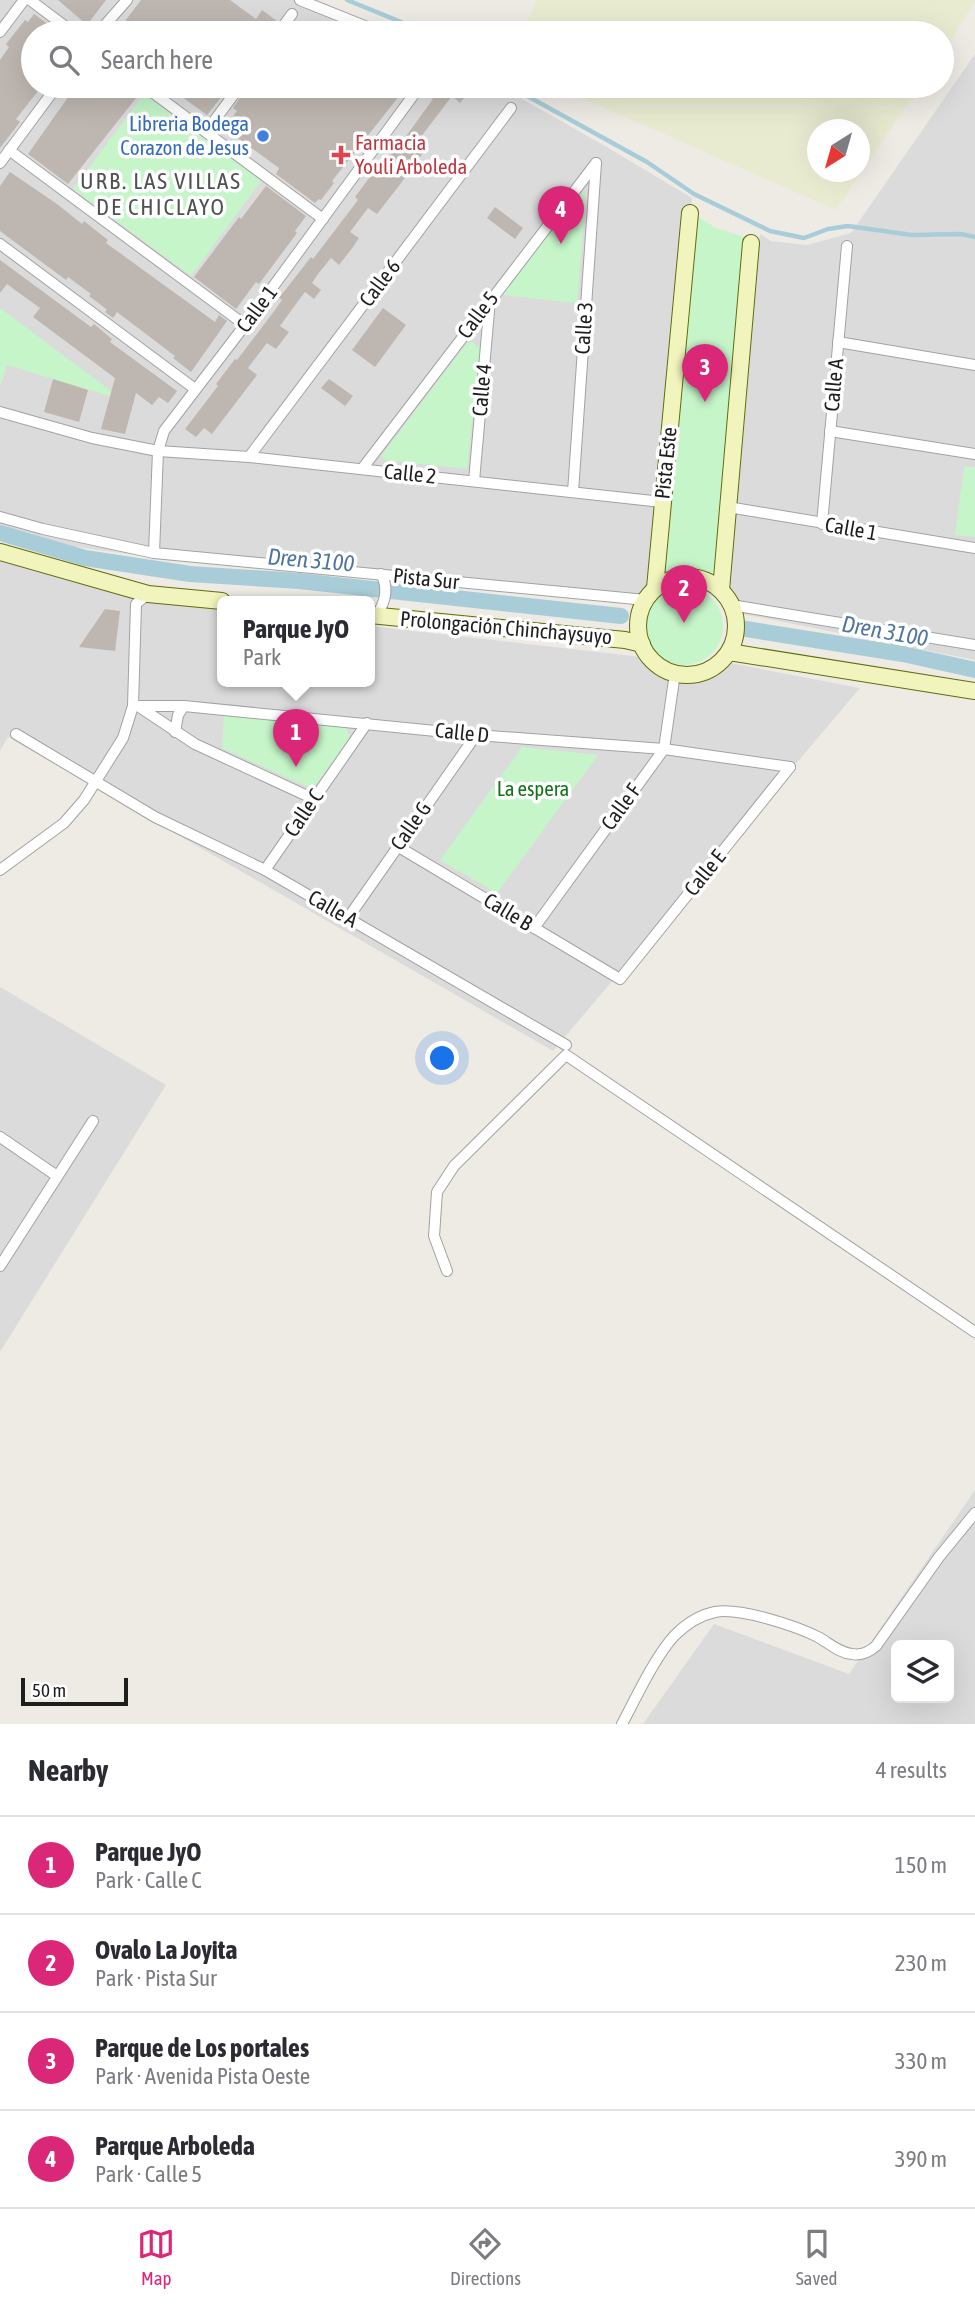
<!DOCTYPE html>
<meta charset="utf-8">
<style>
:root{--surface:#fff;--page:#f2f2f3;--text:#2b2b33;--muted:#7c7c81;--line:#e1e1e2;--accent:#db2777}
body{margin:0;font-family:"Asap Condensed",sans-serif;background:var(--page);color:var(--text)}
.controls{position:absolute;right:21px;bottom:21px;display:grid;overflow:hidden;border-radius:10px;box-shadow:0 7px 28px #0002}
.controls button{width:63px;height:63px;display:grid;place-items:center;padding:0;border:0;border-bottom:2px solid var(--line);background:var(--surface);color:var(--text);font:35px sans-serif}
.compass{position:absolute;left:807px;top:119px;width:63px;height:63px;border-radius:50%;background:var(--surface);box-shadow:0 7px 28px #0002;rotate:217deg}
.scale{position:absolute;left:21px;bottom:18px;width:107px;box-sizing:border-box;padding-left:7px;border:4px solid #1e1e1e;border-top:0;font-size:19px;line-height:24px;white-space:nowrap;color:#1e1e1e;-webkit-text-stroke:5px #fff;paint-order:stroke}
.you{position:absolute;left:443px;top:1059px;width:24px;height:24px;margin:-18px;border:5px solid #fff;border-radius:50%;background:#1a73e8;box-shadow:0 0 0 10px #1a73e833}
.badge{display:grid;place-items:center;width:46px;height:46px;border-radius:50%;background:var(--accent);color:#fff;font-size:23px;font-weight:700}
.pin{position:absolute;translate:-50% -58px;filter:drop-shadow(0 2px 4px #0008)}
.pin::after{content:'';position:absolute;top:37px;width:24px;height:21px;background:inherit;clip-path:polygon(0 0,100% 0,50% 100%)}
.popup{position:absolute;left:217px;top:596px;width:158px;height:91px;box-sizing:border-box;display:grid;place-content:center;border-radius:10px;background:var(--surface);filter:drop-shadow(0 2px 5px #0005);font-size:23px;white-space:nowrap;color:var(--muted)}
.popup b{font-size:26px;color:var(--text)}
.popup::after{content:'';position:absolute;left:50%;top:100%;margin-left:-14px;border:14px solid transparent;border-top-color:var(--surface)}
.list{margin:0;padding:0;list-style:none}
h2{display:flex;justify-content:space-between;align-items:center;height:91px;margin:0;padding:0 28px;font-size:30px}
h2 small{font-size:23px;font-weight:400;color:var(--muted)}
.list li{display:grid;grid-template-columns:46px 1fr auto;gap:21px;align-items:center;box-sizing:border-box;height:98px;padding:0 28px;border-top:2px solid var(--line)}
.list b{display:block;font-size:26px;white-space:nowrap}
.list p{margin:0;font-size:23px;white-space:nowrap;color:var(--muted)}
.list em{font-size:23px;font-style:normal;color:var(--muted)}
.icon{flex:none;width:38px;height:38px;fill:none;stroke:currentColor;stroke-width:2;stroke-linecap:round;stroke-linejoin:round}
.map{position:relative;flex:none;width:975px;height:1724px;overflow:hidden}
.search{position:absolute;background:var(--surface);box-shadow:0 7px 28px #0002;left:21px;right:21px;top:21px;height:77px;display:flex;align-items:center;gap:18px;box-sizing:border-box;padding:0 24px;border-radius:38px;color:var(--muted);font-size:26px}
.sheet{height:483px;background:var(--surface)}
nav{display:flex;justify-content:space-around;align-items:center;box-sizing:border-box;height:98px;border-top:2px solid var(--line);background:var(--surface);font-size:19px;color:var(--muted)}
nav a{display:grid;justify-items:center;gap:4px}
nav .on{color:var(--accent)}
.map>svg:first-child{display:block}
</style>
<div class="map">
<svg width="975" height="1724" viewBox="0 0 975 1724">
<rect width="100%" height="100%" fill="#eeebe5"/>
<g fill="#dcdbdb" fill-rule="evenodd">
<polygon points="0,0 307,0 390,33 33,33 33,86 499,86 605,146 692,198 651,586 640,602 171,560 71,546 0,525"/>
<polygon points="975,54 975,660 728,611 724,601 760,234 771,241 807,245 851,233"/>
<polygon points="0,559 148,601 222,609 222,681 370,681 370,626 642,657 652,668 665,676 683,681 696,680 709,676 725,662 860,688 553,1051 8,737 0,751"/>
<polygon points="0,987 166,1085 0,1352"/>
<path d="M975 1490V1724H643L714 1624 849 1674ZM896 1645H949V1698H896Z"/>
</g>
<g fill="#e9ebd1" fill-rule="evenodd">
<polygon points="537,0 975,0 975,2 942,52 942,33 522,33"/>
<path d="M555 86H919L836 210ZM818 130H860V172H818Z"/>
</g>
<g fill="#c5f5c9">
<polygon points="144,94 261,181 191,276 73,189"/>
<polygon points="578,193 586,193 577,303 502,295"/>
<path d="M697 216 716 228 745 237 713 578C695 572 684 569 665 575Z"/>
<polygon points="0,308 111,391 110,396 7,365 0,387"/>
<polygon points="472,342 480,348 467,469 385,460 381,456 467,343"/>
<polygon points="964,467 975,467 975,537 955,535"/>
<circle cx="684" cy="626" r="39"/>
<polygon points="224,715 345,726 350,737 315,786 308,787 222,748"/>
<polygon points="522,747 598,755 497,893 440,860"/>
</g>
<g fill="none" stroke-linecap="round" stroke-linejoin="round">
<g stroke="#a8cdd8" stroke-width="4.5">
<polyline points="347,0 428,33"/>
<polyline points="509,86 647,162 694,194 770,231 804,238 828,229 848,226 912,235 961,234 975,237"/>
</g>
<g stroke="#a8cdd8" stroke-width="16">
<polyline points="0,533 85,558 190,574 299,581 621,616"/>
<polyline points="746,629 903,654 975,670"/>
</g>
</g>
<g fill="#beb7b1">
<polygon points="58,0 106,0 87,25"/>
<polygon points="141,0 230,0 256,19 262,10 277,21 270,33 116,33"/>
<polygon points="34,14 60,33 33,33 33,86 42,86 16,119 20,122 0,148 0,60 9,47 6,44 25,20 28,22"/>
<polygon points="76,86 136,86 140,93 68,184 28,154"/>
<polygon points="167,86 230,86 207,115"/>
<polygon points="248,86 407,86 332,181 334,183 321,200 319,199 315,203 276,174 279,168 224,128 237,111 233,108"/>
<polygon points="438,86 460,86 468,93 460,103 452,96 414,146 423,153 398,187 377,214 368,208 350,232 359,238 353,247 339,265 331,258 318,274 312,283 321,290 314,299 305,292 293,308 280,326 289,332 276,349 267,343 260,352 248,368 257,375 212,434 204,428 196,437 185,429 218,386 216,384 235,359 237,360 275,310 282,300 279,298 311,257 313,259 358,200 355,197 375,170 378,173 396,147 394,145 401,136 404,139 433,99 430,97"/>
<polygon points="10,172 57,204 82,224 84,221 108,240 106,243 215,322 219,315 227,321 191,372 173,358 175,356 117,312 113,318 105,312 107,310 105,308 89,296 91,294 68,277 66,280 0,231 0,186"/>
<polygon points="266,186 306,216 295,231 297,233 259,284 256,282 236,309 194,277 239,217 241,219"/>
<polygon points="495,207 523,228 515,239 487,218"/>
<polygon points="0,260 91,327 94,324 112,339 110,342 177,391 168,403 159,397 152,405 136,393 125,434 101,429 115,378 33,317 40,308 15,290 7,284 0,293"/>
<polygon points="383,308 406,325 375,367 352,350"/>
<polygon points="53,379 88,390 79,422 44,412"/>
<polygon points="329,379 353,396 345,406 321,388"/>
<polygon points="105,609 120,611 115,651 79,647"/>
</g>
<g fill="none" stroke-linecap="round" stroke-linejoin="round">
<g stroke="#a2a2a2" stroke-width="12">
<g id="street">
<polyline points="30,0 74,33"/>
<polyline points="300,0 382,33"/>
<polyline points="0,32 24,0"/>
<polyline points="98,33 127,0"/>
<polyline points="278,33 292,14"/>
<polyline points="144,86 323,219"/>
<polyline points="206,132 240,86"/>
<polyline points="9,150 245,325"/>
<polyline points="0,163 57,86"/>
<polyline points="0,244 195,389"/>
<polyline points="838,342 975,365"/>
<polyline points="0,412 92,438 158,451 249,457 662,502"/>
<polyline points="830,431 975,454"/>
<polyline points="249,457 511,108"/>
<polyline points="362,469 596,163"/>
<polyline points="474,481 490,300"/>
<polyline points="573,492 596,163"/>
<polyline points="728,507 975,548"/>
<polyline points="0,517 43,529 154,553 646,600"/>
<polyline points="822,524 847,246"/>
<polyline points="154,553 158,451 164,431 245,325 420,86"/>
<polyline points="731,605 975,645"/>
<path d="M376 616C385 603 389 588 381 574"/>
<polyline points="133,706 184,706 476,735 664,749 790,767"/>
<polyline points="138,706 195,744 314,799"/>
<polyline points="175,732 178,715 184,706"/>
<polyline points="16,734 155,817 265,870 566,1045"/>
<polyline points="397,846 620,979 790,767"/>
<polyline points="0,870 64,823 84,800 123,738 133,706 136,604 148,594"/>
<polyline points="265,870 367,723"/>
<polyline points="348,918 476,735"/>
<polyline points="534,928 664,749 675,673"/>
<polyline points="0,1137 57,1176"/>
<polyline points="0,1266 93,1121"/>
<polyline points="447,1271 434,1236 437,1192 454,1166 566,1055 975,1332"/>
<path d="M622 1724C636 1698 655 1657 674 1636 685 1625 700 1615 715 1612 739 1607 796 1626 818 1637 829 1643 839 1653 852 1654 861 1656 869 1652 876 1646L939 1557 975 1513"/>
</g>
</g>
<g stroke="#626c0d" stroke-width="18">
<g id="secondary">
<polyline points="0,552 148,594 222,601"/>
<circle cx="687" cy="626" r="49"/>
<polyline points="655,588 690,213"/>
<polyline points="721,590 751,243"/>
<polyline points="370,615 625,640 642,644"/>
<polyline points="729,652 975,691"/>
</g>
</g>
<use href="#street" stroke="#fff" stroke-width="10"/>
<use href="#secondary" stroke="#f1f4bc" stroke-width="16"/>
</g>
<circle fill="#3f7fe0" stroke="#fff" stroke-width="2.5" cx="263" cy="136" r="7"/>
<path fill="#e0444e" stroke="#fff" stroke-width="2.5" d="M337.5 144.5h7v7h7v7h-7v7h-7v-7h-7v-7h7z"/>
<g text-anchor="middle" stroke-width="7" stroke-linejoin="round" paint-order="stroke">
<g font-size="21" fill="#366cbe" stroke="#fff" text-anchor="end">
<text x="249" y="131">Libreria Bodega<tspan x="249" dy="24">Corazon de Jesus</tspan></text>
</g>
<g font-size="21" fill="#be3a42" stroke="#fff" text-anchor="start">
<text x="355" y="150">Farmacia<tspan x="355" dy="24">Youli Arboleda</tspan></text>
</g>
<g font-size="21" fill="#1e1e1e" stroke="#fff">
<text transform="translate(380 283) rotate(-53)" y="7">Calle 6</text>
<text transform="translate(257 309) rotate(-53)" y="7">Calle 1</text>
<text transform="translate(478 315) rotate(-53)" y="7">Calle 5</text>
<text transform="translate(584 328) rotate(-86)" y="7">Calle 3</text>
<text transform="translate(834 385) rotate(-85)" y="7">Calle A</text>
<text transform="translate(482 390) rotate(-85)" y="7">Calle 4</text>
<text transform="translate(666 463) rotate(-84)" y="7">Pista Este</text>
<text transform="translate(410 474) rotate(6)" y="7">Calle 2</text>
<text transform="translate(851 529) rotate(10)" y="7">Calle 1</text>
<text transform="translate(426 579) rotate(6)" y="7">Pista Sur</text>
<text transform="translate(506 628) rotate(5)" y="7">Prolongación Chinchaysuyo</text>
<text transform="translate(462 733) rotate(6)" y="7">Calle D</text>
<text transform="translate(621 807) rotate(-54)" y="7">Calle F</text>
<text transform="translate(304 813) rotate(-56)" y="7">Calle C</text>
<text transform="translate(411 826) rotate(-55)" y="7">Calle G</text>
<text transform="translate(705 873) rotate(-51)" y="7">Calle E</text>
<text transform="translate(333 909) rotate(30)" y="7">Calle A</text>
<text transform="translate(508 912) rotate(31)" y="7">Calle B</text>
</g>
<g font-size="21" fill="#14741c" stroke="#fff">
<text x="533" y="796">La espera</text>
</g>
<g font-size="23" letter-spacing="2" fill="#515151" stroke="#fff">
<text x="161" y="189">URB. LAS VILLAS<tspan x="161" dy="26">DE CHICLAYO</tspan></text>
</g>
<g font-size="23" font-style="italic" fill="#4f769f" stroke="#fff">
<text transform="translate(311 560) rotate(5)" y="8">Dren 3100</text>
<text transform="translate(885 631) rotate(10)" y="8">Dren 3100</text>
</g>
</g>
</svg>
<div class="controls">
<button><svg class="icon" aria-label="layers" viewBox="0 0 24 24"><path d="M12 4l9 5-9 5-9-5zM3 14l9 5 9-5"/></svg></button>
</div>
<svg class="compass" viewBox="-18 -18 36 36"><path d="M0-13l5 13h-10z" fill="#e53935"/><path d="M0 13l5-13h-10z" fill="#7c7c81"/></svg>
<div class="scale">50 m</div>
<div class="you"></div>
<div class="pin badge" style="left:296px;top:767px">1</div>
<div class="popup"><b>Parque JyO</b>Park</div>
<div class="pin badge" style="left:684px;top:623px">2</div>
<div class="pin badge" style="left:705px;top:402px">3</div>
<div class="pin badge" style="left:561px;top:244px">4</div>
<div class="search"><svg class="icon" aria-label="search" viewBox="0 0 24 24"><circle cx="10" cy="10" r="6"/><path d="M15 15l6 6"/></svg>Search here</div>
</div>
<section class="sheet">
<h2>Nearby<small>4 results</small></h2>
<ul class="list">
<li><span class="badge">1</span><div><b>Parque JyO</b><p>Park · Calle C</p></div><em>150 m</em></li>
<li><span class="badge">2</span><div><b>Ovalo La Joyita</b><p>Park · Pista Sur</p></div><em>230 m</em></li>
<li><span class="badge">3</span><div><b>Parque de Los portales</b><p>Park · Avenida Pista Oeste</p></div><em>330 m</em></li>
<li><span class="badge">4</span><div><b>Parque Arboleda</b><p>Park · Calle 5</p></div><em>390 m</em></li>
</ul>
</section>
<nav>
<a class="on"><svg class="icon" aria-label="map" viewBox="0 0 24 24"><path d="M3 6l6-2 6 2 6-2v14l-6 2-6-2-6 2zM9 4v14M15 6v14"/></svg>Map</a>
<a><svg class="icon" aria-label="directions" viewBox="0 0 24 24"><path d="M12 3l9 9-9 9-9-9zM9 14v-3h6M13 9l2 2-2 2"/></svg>Directions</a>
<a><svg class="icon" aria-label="saved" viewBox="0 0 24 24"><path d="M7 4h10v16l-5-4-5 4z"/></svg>Saved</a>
</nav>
